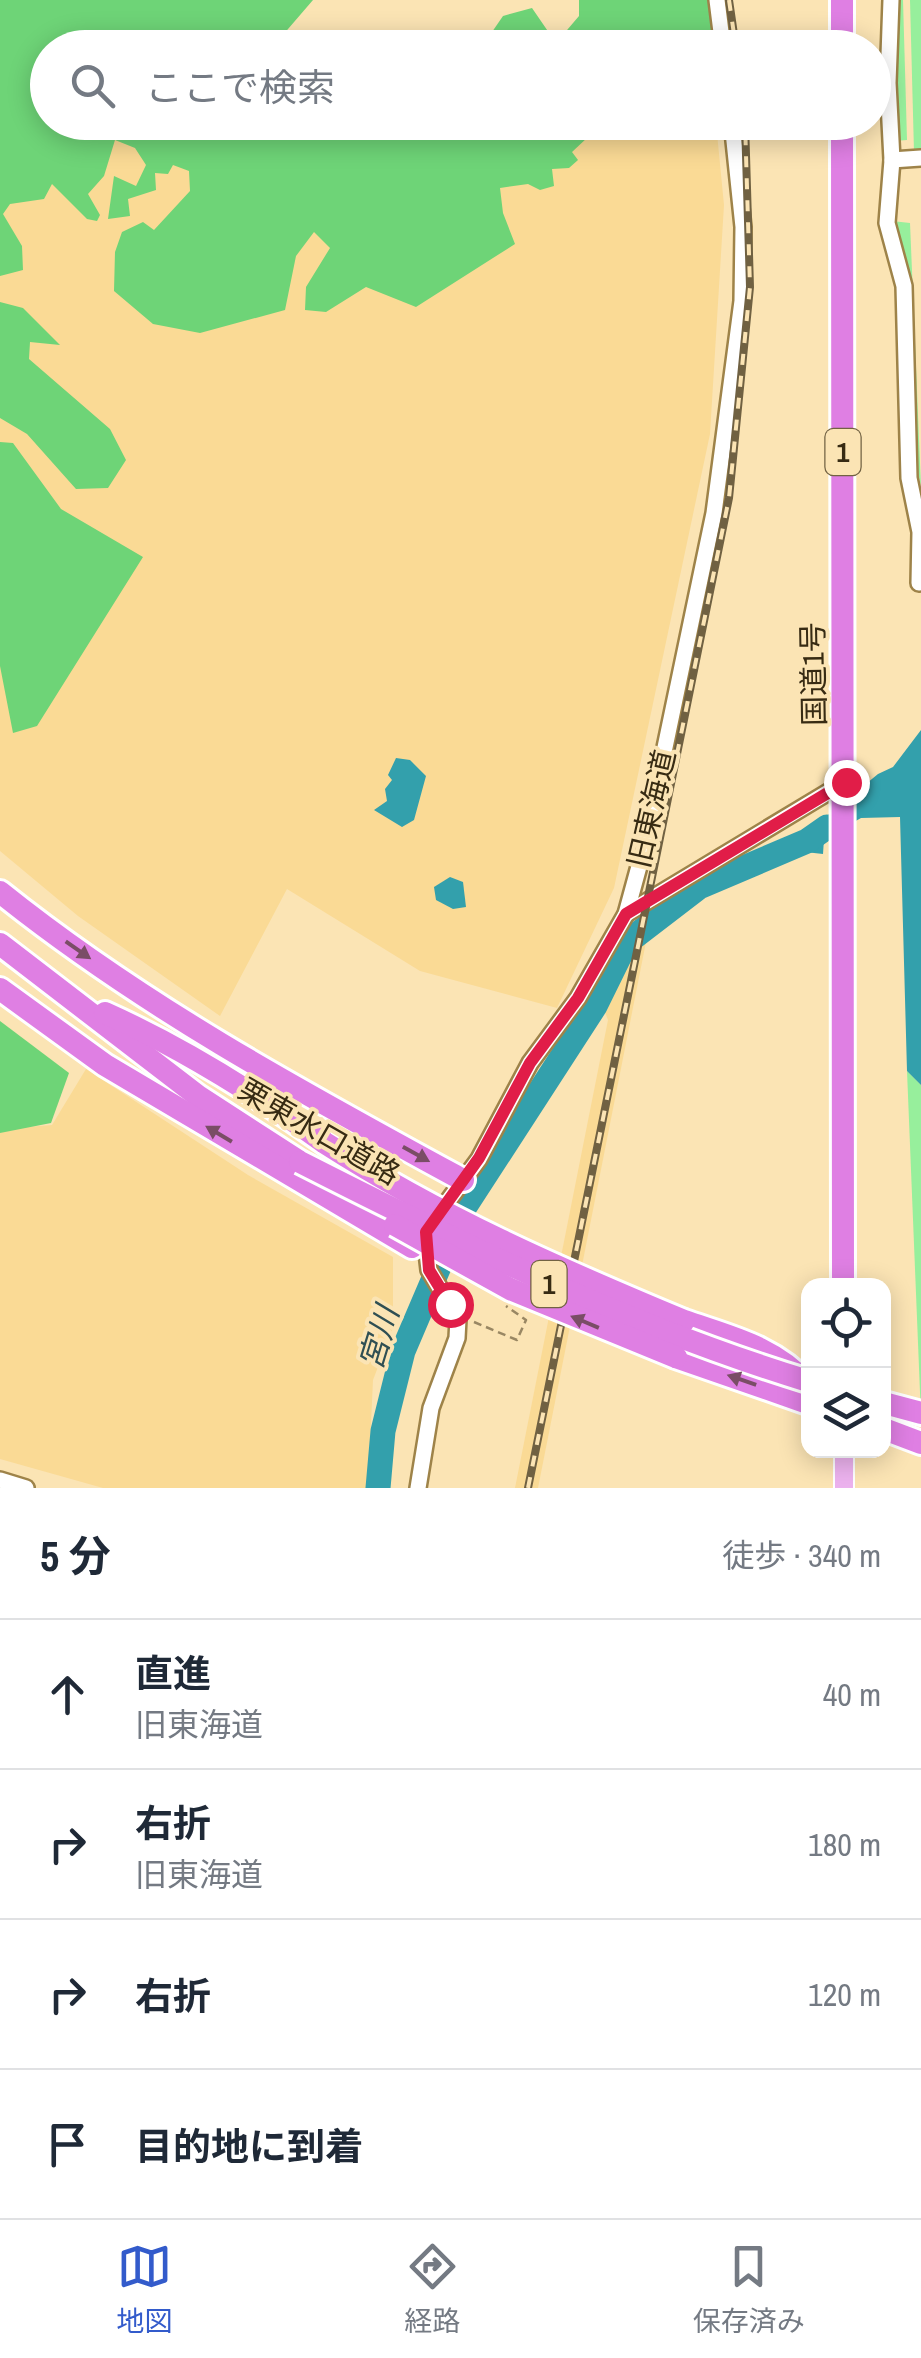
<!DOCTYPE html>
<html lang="ja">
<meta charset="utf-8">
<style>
:root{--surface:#fff;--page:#f6f6f7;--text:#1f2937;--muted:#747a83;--line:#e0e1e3;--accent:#335bcb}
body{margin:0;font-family:"Archivo Narrow","Noto Sans JP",sans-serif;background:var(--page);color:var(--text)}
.controls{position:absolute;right:30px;bottom:30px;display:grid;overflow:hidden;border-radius:20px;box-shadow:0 5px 25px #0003}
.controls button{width:90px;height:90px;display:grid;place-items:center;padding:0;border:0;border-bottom:2px solid var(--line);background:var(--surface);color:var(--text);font:50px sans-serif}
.stop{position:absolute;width:30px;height:30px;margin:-22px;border:8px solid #e11d48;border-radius:50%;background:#fff}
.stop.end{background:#e11d48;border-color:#fff;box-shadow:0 2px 10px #0008}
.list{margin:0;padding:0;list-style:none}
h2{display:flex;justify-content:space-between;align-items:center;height:130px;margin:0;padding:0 40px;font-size:42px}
h2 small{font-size:32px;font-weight:400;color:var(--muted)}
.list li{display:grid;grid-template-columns:65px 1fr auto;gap:30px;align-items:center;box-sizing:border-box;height:150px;padding:0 40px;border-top:2px solid var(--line)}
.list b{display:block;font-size:38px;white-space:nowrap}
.list p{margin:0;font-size:32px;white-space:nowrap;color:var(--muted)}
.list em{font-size:32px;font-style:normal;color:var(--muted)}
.icon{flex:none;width:55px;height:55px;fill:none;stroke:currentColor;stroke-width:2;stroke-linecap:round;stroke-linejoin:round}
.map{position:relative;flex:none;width:921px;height:1488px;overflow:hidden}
.search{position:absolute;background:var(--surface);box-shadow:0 5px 25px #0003;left:30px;right:30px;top:30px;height:110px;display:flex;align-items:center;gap:25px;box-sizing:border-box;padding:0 35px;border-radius:55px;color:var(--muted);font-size:38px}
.sheet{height:730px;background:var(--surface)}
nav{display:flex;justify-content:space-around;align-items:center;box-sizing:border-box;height:140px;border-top:2px solid var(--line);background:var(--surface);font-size:28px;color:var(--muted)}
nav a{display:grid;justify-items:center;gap:5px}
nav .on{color:var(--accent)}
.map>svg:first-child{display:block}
</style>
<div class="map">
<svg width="921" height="1488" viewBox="0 0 921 1488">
<rect width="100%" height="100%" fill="#fbe4b4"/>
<g fill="#fada95">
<polygon points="0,74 48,122 716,123 724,205 710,434 614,888 557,1008 420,971 287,889 220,1016 78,916 0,851"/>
<polygon points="646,942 538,1488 515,1488 608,1020 603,1007 628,950"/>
<polygon points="86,1069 248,1175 393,1257 393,1328 373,1380 368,1488 103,1488 0,1459 0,1129 52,1125"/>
</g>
<g fill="#97ef9c">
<polygon points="896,0 903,0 907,140 895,141"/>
<polygon points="910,0 921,0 921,152 914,152"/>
<polygon points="892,221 910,223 921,487 914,451"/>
<polygon points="907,1071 921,1085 921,1417"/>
</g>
<g fill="#6ed477">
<polygon points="0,0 313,0 282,36 290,47 48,48 48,122 603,123 572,152 578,160 569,168 552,169 554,186 540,190 528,184 500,188 503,213 515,244 416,307 366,287 326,312 305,310 306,287 330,248 314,232 296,256 285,310 200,333 153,324 114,291 115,252 122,232 143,222 154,230 190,191 189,171 173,165 168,174 155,173 156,190 128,199 130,216 108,219 114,176 136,186 146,165 135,148 115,140 104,176 88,194 100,215 97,221 87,219 52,184 44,199 10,204 3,214 22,246 23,270 0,276"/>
<polygon points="579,0 715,0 721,48 481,48 503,16 532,8 556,43 579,16"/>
<polygon points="0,302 23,308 60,345 30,342 29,359 110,429 126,460 108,488 76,489 27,434 0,418"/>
<polygon points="0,442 13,443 61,509 143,557 37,726 13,733 0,666"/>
<polygon points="0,1021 69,1073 51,1123 0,1133"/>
</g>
<g fill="#33a0ac">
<polygon points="921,730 921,1085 907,1071 900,817 861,818 824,839 823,854 805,852 799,839 878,774 893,767"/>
<polygon points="396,758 410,760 426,776 414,820 402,827 374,810 387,801 385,789 392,780 388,775"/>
<polygon points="450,877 463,882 466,907 453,909 436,900 434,887"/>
</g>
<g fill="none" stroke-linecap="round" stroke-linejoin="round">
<polyline stroke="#33a0ac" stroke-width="25" points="378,1488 383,1431 403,1351 464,1208 595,1006 626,943 699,887 807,841 827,827"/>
<g stroke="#9e8349" stroke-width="20">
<g id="minor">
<polyline points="717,0 723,48"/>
<polyline points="891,0 888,83 892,160 887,223 904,286 909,478 920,532 919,583"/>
<polyline points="892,160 921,158"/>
<polyline points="626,914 845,782"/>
<polyline points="437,1216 479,1159 530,1063 578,998 626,914 644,848 714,513 742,301 743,227 732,122"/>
<polyline points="0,1480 26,1488"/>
<polyline points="418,1488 431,1408 457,1338 458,1319 429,1270 425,1235"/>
</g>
</g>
<g stroke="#fff" stroke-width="22">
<polyline id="major" points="844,1488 844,1450"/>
</g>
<g stroke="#fff" stroke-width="28">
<g id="highway">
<polyline points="842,0 842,48"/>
<polyline points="842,122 843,1286"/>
<path d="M0 892C142 1006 303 1093 463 1180"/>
<polyline points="0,944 198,1096 300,1162"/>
<polyline points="0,989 105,1065 412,1247"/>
<path d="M105 1013C183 1048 256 1094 325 1143"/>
<path d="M684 1321C730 1337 775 1347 807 1384"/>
<polyline points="676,1357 808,1403"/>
<polyline points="884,1403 921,1413"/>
<polyline points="884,1429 921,1443"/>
</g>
</g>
<polyline stroke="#998763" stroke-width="2.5" stroke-dasharray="8 5" stroke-linecap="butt" points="474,1322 517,1340 526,1320 506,1306"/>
<use href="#minor" stroke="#fff" stroke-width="15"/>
<use href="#major" stroke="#ecb2ee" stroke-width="18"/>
<use href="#highway" stroke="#df7fe3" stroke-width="22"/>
<g stroke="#706142" stroke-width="8">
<g id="rail">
<polyline points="729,0 736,48"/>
<polyline points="528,1488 729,498 750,287 745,122"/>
</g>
</g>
<use href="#rail" stroke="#fbe4b4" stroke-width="4" stroke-dasharray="11" stroke-linecap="butt"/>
<g stroke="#fff" stroke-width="28" stroke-linecap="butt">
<g id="highway-bridge">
<path d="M325 1143C442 1218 557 1268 684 1321"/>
<path d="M300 1162C465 1246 631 1327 808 1381"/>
<polyline points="395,1225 510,1289 676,1357"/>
</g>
</g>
<use href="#highway-bridge" stroke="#df7fe3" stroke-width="22"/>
</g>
<defs><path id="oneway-solid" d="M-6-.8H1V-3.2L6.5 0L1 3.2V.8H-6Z" transform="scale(2.5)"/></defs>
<g fill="#7a4d66">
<use href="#oneway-solid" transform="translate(78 950) rotate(35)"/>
<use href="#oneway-solid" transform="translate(219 1134) rotate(-149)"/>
<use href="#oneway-solid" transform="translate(416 1154) rotate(29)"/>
<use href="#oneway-solid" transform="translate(585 1322) rotate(-157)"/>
<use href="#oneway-solid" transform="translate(742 1380) rotate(-161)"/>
</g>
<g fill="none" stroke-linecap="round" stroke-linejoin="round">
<polyline stroke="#e11d48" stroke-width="12" points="450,1304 429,1270 426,1232 479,1158 530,1063 578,998 626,914 846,782"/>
</g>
<g text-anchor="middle" stroke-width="8" stroke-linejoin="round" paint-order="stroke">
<g fill="#fbe4b4" stroke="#726243" stroke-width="2.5">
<rect x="825.5" y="429" width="35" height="46" rx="8"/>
<rect x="531.5" y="1261" width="35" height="46" rx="8"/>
</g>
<g font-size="28" font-weight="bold" fill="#372b13">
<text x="843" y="462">1</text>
<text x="549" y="1294">1</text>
</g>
<g font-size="30" fill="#372b13" stroke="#fbe4b4">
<text transform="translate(814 674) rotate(-91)" y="10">国道1号</text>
<text transform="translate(652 809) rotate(-77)" y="10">旧東海道</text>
<text transform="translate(319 1132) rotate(30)" y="10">栗東水口道路</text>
</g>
<g font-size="32" font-style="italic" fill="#2f4f53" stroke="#fbe4b4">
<text transform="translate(379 1338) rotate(-73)" y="11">宮川</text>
</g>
</g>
</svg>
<div class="controls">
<button><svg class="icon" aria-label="locate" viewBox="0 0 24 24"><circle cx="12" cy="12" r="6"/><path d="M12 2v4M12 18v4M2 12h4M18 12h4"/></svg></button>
<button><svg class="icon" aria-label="layers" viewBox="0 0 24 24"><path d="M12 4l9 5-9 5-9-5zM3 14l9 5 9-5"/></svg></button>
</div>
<div class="stop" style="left:450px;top:1304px"></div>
<div class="stop end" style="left:846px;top:782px"></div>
<div class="search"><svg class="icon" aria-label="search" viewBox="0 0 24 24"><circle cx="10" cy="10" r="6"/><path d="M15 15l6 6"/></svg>ここで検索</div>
</div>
<section class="sheet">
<h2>5 分<small>徒歩 · 340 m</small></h2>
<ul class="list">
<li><svg class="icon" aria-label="ahead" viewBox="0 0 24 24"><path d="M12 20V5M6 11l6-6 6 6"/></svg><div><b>直進</b><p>旧東海道</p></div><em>40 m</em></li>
<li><svg class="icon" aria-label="right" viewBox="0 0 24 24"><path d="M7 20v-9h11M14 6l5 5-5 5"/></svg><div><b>右折</b><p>旧東海道</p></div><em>180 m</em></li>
<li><svg class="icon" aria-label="right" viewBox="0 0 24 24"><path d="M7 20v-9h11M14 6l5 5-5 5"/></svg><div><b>右折</b></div><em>120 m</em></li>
<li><svg class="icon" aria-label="arrive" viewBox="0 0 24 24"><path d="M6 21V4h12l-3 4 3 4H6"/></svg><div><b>目的地に到着</b></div></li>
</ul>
</section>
<nav>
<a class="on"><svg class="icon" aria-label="map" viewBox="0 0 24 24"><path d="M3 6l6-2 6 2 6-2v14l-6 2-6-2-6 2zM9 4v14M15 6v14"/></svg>地図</a>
<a><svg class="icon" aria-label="directions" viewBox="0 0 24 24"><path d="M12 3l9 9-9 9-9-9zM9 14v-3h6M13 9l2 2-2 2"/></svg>経路</a>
<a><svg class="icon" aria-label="saved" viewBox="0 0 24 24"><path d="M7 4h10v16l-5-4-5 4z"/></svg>保存済み</a>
</nav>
